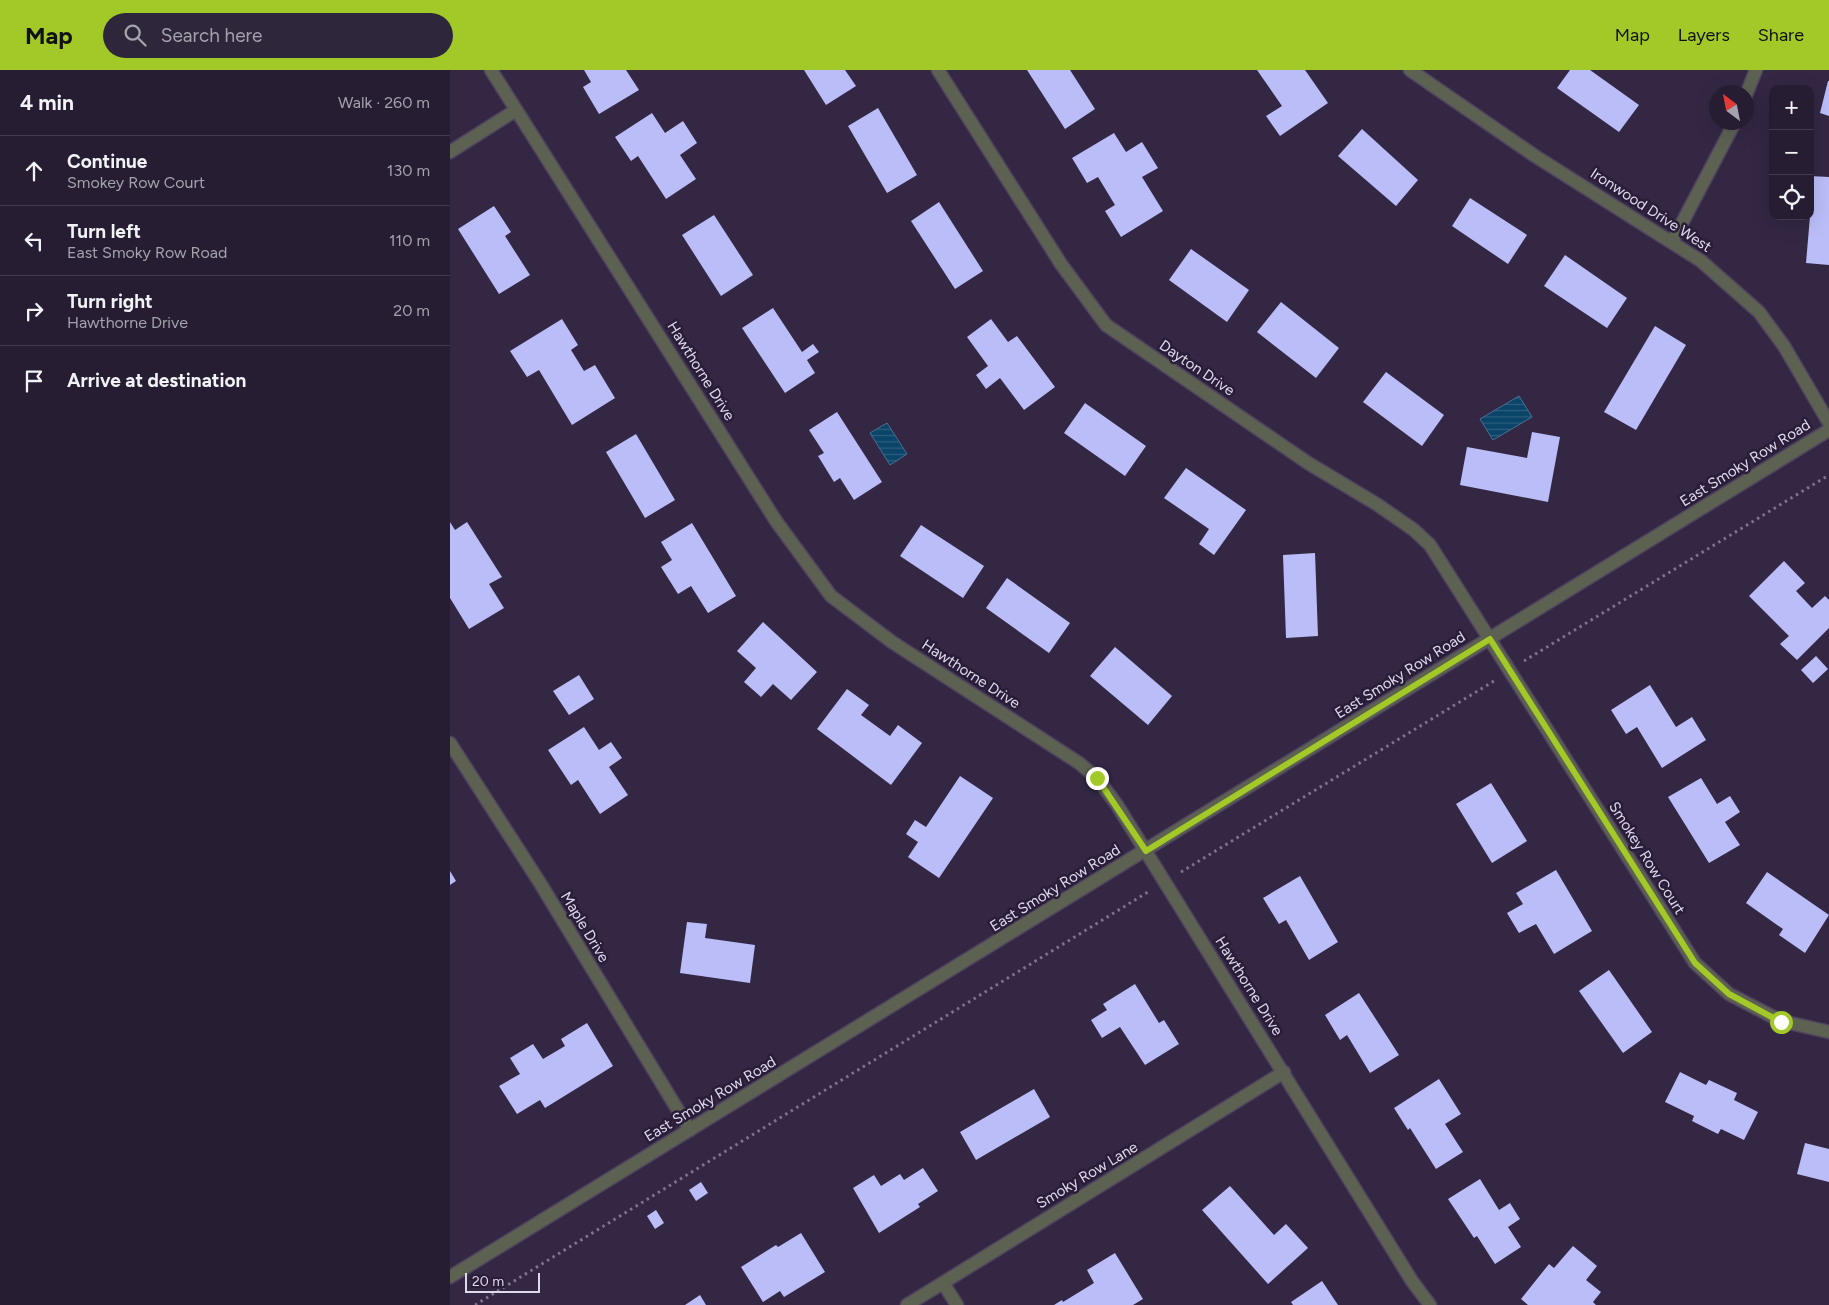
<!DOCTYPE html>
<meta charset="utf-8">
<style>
:root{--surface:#261d33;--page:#2e263b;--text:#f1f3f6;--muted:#a4a2ac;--line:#423b4e;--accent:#a2c927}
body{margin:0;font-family:Figtree,sans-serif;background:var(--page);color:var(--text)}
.controls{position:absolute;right:15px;top:15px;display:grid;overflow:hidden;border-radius:10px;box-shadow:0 5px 20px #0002}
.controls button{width:45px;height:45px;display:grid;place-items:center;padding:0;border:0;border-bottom:1px solid var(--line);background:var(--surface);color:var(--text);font:25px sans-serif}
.compass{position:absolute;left:1259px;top:15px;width:45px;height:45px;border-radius:50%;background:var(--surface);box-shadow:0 5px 20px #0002;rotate:328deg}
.scale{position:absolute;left:15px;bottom:12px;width:75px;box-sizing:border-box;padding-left:5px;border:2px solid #e0d9ec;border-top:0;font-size:14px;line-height:18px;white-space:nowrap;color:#e0d9ec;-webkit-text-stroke:4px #291d39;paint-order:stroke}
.stop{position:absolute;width:15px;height:15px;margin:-11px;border:4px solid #a2c927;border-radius:50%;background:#fff}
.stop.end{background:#a2c927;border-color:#fff;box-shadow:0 1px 5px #0008}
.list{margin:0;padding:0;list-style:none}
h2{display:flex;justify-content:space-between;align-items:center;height:65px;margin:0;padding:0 20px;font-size:21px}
h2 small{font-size:16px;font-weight:400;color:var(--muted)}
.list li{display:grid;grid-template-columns:32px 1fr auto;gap:15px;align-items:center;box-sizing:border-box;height:70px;padding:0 20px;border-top:1px solid var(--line)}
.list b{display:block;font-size:19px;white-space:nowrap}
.list p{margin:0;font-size:16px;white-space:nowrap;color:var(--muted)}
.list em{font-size:16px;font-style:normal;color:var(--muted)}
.icon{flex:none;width:28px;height:28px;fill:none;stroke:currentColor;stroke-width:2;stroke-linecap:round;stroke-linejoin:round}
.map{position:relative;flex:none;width:1379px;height:1235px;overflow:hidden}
header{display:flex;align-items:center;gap:30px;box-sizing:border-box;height:70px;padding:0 25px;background:var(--accent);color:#111}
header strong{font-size:24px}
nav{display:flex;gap:28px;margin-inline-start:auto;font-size:18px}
.search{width:350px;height:45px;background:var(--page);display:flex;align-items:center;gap:12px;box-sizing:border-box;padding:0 18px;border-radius:28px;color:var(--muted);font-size:19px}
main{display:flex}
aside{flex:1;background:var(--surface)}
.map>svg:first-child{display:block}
</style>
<header>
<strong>Map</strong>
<div class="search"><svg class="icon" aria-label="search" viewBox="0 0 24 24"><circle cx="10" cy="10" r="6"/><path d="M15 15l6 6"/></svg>Search here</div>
<nav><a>Map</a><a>Layers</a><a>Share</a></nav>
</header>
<main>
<aside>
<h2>4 min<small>Walk · 260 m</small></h2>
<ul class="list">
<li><svg class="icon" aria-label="ahead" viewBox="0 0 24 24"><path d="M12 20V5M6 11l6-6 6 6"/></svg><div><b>Continue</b><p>Smokey Row Court</p></div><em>130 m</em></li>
<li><svg class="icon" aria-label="left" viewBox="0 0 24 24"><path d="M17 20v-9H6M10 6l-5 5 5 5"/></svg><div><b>Turn left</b><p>East Smoky Row Road</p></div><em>110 m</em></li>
<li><svg class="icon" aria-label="right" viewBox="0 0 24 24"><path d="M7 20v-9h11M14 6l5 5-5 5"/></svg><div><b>Turn right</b><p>Hawthorne Drive</p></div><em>20 m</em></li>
<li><svg class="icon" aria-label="arrive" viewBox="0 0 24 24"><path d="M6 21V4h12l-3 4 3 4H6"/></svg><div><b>Arrive at destination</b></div></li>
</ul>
</aside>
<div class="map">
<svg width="1379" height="1235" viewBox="0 0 1379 1235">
<defs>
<pattern id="water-rules" width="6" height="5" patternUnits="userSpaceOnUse" patternTransform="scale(1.25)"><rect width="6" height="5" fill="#0a4469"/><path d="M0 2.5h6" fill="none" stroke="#2d5e7f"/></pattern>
</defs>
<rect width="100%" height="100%" fill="#332744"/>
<g fill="url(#water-rules)" stroke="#4a7190">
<polygon points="1069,326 1082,347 1043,370 1030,349"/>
<polygon points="437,353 457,384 440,395 420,363"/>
</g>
<g fill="#bbbdf9">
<polygon points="134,0 176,0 189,20 149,44 133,17 141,12"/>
<polygon points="354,0 395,0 406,16 376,35"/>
<polygon points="577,0 620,0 645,39 615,59"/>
<polygon points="807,0 855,0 878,33 830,66 816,46 832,36"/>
<polygon points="1120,0 1140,0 1189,35 1169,62 1107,18"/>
<polygon points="1378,11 1379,11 1379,46 1370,43"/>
<polygon points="428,38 467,105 437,123 398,56"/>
<polygon points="202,43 215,63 233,51 247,73 230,85 246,109 216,129 188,86 181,91 165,67"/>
<polygon points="912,59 968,110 946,136 888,86"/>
<polygon points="664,63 676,82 692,72 708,98 692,107 713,141 671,167 655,141 665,135 648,107 637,113 622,88"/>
<polygon points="1360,106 1379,107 1379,195 1356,193 1360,146"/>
<polygon points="1020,128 1077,165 1058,194 1002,156"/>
<polygon points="489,132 533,201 505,219 461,151"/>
<polygon points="44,136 61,162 55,166 80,205 49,224 8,159"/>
<polygon points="264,145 303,205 271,226 232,165"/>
<polygon points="741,179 799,220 777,252 719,210"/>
<polygon points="1115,185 1177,228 1157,258 1094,216"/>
<polygon points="831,232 889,278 866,308 807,262"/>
<polygon points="323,238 352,282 363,274 369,282 357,290 365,303 335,323 292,258"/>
<polygon points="112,249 128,275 121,280 134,301 145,295 165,328 122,355 89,300 77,307 60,281"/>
<polygon points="541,249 558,272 567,266 605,317 574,340 550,308 536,319 526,305 538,296 517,267"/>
<polygon points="1205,256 1236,275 1186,360 1154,342"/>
<polygon points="936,302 994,345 972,376 913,332"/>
<polygon points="635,333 696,376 675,406 614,363"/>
<polygon points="387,342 432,412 404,430 390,408 384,412 368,386 374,383 359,360"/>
<polygon points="1082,362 1110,367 1098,432 1010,415 1017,377 1077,388"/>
<polygon points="186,364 225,430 195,448 156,382"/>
<polygon points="736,398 796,440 764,485 749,474 759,459 714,428"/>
<polygon points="0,452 5,460 17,452 52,507 39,514 54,538 19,559 0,528"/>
<polygon points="242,453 286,526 258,543 241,516 228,524 211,497 222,490 211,472"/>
<polygon points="471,455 534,496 513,528 450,486"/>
<polygon points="865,483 868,566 836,568 833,485"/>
<polygon points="1334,491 1355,513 1346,521 1362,538 1375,526 1379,530 1379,558 1347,590 1330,574 1339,566 1299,526"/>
<polygon points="557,508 620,553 599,583 536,538"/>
<polygon points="313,552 367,602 341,630 323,614 311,627 294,612 306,598 287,581"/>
<polygon points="665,577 722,626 698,655 640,606"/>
<polygon points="1366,586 1378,599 1363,613 1351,600"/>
<polygon points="129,605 144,629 119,645 103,621"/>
<polygon points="1200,615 1226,657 1242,647 1256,670 1212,698 1187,657 1176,664 1161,640"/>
<polygon points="397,619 419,635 411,645 440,666 448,655 472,673 441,715 367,659"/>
<polygon points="134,657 149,680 161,672 172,688 159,697 178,725 150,744 128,710 121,715 98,680"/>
<polygon points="510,706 543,728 489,808 458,787 468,772 456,764 465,750 476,757"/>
<polygon points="1251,708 1267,734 1280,726 1290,742 1275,752 1290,775 1259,793 1218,727"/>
<polygon points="1041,713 1077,771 1042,793 1006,734"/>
<polygon points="1106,800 1142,861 1104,884 1086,854 1069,863 1057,843 1073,834 1066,823"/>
<polygon points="0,801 6,811 0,815"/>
<polygon points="1317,802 1379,845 1355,883 1329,865 1333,859 1296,833"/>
<polygon points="850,806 888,872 859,890 836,850 829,854 813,828"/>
<polygon points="237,852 257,854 255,868 305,875 300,913 230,903"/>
<polygon points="1159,900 1202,962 1173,983 1129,921"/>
<polygon points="685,914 709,953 714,950 729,974 695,995 670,957 652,968 641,950 657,940 653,934"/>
<polygon points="909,923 949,985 920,1003 897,965 890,970 875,945"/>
<polygon points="137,953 163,996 95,1038 90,1030 67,1044 49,1016 70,1004 60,988 83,974 93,989 115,976 111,969"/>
<polygon points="1230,1002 1256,1015 1259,1010 1287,1023 1284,1030 1308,1042 1294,1070 1271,1059 1268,1064 1242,1051 1244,1046 1215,1032"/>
<polygon points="989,1009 1011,1044 995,1054 1013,1082 986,1099 960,1058 958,1060 944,1038"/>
<polygon points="584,1019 600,1047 526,1090 510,1062"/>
<polygon points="1355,1073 1379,1079 1379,1112 1347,1104"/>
<polygon points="473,1098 488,1121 468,1134 470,1137 429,1163 403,1118 424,1105 431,1116 450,1104 454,1110"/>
<polygon points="1030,1109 1049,1140 1060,1133 1070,1149 1058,1157 1071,1177 1045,1194 1027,1166 1024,1168 998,1129"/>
<polygon points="251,1112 258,1123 246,1131 239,1120"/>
<polygon points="780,1116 824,1165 836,1154 858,1178 818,1214 752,1140"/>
<polygon points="206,1140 214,1153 205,1159 197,1146"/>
<polygon points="351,1163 375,1202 334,1227 330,1221 313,1232 291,1197 326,1175 328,1177"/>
<polygon points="1123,1176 1147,1196 1136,1210 1151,1222 1143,1232 1146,1235 1078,1235 1071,1229 1099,1194 1104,1198"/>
<polygon points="665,1183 693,1229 683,1235 604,1235 612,1230 613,1232 644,1213 637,1200"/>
<polygon points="872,1211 888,1235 843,1235 841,1232"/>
<polygon points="250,1225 256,1235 235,1235"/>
</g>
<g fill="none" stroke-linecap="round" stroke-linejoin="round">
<g stroke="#4f435f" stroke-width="15">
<g id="minor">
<polyline points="41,0 326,451 381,526 442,572 629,693 647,708 667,735 962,1211 980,1235"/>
<polyline points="488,0 611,194 656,255 858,393 928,435 964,460 980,475 1245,893 1279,924 1331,951 1379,962"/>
<polyline points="960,0 1085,86 1251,191 1309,242 1334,276 1379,353"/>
<polyline points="1296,25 1306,0"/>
<polyline points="0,82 66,40"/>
<polyline points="1222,172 1285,52"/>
<polyline points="0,673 90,813 240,1060"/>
<polyline points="0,1207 1379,360"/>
<polyline points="493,1213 507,1235"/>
<polyline points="457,1235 834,1002"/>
</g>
</g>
<g stroke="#7d738c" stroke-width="3" stroke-dasharray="2.5 4" stroke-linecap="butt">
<polyline points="1074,591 1379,405"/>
<polyline points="731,802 1044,611"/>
<polyline points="25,1235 698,822"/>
</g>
<use href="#minor" stroke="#5c6152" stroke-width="12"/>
</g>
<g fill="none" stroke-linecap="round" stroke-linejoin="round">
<polyline stroke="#a2c927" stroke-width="6" points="647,708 696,781 1040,569 1245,893 1279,924 1331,952"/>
</g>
<g text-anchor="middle" stroke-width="5" stroke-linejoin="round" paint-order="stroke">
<g font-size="15" fill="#e0d9ec" stroke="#291d39">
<text transform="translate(1201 140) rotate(33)" y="5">Ironwood Drive West</text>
<text transform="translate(747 298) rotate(34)" y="5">Dayton Drive</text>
<text transform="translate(251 301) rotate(58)" y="5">Hawthorne Drive</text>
<text transform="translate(1295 393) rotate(-32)" y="5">East Smoky Row Road</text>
<text transform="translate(521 604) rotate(33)" y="5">Hawthorne Drive</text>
<text transform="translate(950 605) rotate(-32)" y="5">East Smoky Row Road</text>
<text transform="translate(1197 788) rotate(58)" y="5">Smokey Row Court</text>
<text transform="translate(605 818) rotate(-32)" y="5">East Smoky Row Road</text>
<text transform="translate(135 857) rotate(59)" y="5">Maple Drive</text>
<text transform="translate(799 916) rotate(58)" y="5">Hawthorne Drive</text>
<text transform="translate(260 1029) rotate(-31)" y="5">East Smoky Row Road</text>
<text transform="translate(637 1105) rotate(-31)" y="5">Smoky Row Lane</text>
</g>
</g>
</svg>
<div class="controls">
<button>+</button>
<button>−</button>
<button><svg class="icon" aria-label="locate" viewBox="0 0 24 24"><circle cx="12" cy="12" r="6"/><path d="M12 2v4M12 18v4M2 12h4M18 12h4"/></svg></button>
</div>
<svg class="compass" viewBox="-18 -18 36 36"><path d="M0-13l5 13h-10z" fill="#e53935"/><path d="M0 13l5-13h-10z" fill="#a4a2ac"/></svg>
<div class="scale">20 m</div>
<div class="stop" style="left:1331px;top:952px"></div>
<div class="stop end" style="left:647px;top:708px"></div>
</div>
</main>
